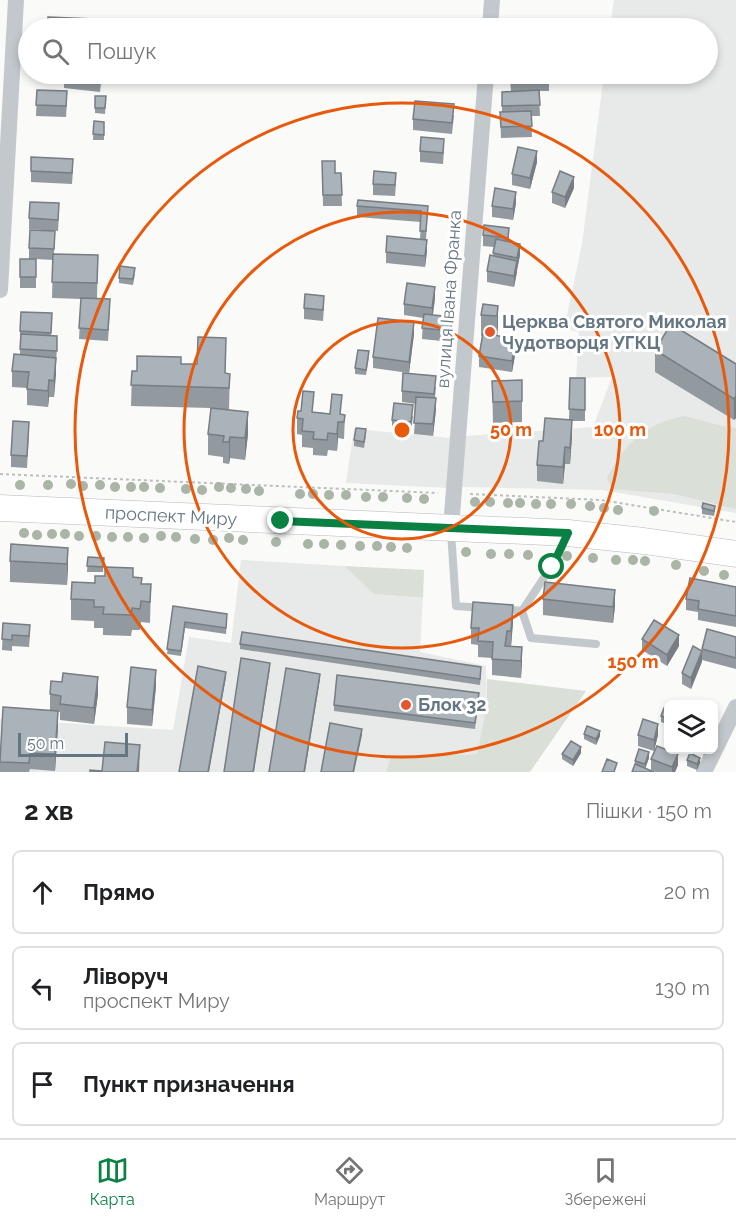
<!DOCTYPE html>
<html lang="uk">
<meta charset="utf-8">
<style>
:root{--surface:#fff;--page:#f6f6f6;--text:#202124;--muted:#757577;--line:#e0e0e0;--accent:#0b8043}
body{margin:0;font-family:Raleway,sans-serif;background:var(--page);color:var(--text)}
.controls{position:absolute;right:18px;bottom:18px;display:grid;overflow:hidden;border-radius:9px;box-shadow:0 3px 9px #0003}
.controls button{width:54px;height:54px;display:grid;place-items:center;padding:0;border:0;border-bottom:2px solid var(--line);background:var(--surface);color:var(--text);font:30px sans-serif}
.scale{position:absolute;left:18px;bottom:15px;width:110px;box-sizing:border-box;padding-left:6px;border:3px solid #657683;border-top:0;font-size:16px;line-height:21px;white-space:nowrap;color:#657683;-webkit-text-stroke:4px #fff;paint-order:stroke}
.stop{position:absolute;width:18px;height:18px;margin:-14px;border:4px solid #0b8043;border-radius:50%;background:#fff}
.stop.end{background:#0b8043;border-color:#fff;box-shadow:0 2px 6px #0008}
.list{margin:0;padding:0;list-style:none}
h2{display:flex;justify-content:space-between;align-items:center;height:78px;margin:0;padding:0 24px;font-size:26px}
h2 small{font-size:20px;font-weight:400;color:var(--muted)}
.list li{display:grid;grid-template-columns:39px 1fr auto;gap:18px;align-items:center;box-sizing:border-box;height:84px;margin:0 12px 12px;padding:0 12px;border:2px solid var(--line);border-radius:9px}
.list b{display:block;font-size:22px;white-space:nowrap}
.list p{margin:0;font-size:20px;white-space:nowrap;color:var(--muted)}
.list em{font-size:20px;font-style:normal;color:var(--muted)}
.icon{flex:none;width:33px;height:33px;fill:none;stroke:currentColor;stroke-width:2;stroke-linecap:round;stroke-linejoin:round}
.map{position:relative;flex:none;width:736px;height:772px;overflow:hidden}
.search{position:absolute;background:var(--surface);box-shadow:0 3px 9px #0003;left:18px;right:18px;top:18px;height:66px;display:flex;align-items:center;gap:15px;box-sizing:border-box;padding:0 21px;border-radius:33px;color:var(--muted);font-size:22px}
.sheet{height:366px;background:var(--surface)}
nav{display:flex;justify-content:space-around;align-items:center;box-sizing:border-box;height:84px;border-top:2px solid var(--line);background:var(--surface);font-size:16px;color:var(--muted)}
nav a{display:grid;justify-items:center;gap:3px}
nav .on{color:var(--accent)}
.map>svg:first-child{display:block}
</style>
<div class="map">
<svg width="736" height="772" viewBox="0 0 736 772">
<rect width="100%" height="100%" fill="#fafaf8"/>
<g fill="#e8e9e9">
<polygon points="614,0 736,0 736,513 602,490 461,487 465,436 593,427 612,377 576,378 579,332 564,329 582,244 604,74 708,74 708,28 610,28"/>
<polygon points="354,429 452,438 448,488 346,483"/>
<polygon points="241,560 344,566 374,594 423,598 420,652 486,666 487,706 478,754 391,757 386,772 0,772 0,719 173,730 189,637 231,643"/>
</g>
<g fill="#dadfd7">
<path d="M685 416 718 425 736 428V509L674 494 612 489 607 478C626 442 644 424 685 416Z"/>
<polygon points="344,566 424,570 423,598 374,594"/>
<polygon points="487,679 586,691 530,772 386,772 391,757 477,754 487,706"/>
</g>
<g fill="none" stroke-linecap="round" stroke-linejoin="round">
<g stroke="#b5babe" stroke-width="27">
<polyline id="primary" points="0,508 568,533 644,541 736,554"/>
</g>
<g stroke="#bbbfc2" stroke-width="2" stroke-dasharray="3 3" stroke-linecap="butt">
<polyline points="0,474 438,493"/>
<polyline points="470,494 601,500 736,522"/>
</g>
<g stroke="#c3c8cc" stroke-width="8">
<polyline points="451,532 456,606 483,608"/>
<polyline points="504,609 522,611 551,567 567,537"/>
<polyline points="522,611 531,638 596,644"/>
</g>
<g stroke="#c3c8cc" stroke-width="16">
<polyline points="490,28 492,0"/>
<polyline points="0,290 16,0"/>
<polyline points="451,528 486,74"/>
<polyline points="704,772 736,707"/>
</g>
<use href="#primary" stroke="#fff" stroke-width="26"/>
</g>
<g fill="#aab4a7">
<circle cx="71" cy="484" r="5"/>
<circle cx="20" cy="485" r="5"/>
<circle cx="48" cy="485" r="5"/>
<circle cx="100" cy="485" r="5"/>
<circle cx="83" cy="486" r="5"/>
<circle cx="115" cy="487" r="5"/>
<circle cx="131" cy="487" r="5"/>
<circle cx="144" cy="487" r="5"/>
<circle cx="219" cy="487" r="5"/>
<circle cx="160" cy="488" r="5"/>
<circle cx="231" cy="488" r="5"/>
<circle cx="186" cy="489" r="5"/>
<circle cx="246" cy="489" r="5"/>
<circle cx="202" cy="490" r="5"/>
<circle cx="259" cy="491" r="5"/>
<circle cx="300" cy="494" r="5"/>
<circle cx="313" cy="494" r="5"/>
<circle cx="329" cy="495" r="5"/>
<circle cx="346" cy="495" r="5"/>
<circle cx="366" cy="497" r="5"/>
<circle cx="383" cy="497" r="5"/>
<circle cx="407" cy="498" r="5"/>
<circle cx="424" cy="499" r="5"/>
<circle cx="475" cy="502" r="5"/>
<circle cx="490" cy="502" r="5"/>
<circle cx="508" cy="503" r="5"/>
<circle cx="520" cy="503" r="5"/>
<circle cx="536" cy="504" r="5"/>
<circle cx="551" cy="504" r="5"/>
<circle cx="571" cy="504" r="5"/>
<circle cx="590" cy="506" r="5"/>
<circle cx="604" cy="508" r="5"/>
<circle cx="618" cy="510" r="5"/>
<circle cx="654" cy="511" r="5"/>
<circle cx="24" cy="533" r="5"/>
<circle cx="52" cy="534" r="5"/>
<circle cx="65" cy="534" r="5"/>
<circle cx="37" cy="535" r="5"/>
<circle cx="79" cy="536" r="5"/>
<circle cx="96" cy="536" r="5"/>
<circle cx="161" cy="536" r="5"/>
<circle cx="112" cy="537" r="5"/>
<circle cx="128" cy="537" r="5"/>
<circle cx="176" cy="537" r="5"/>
<circle cx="144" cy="538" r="5"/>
<circle cx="229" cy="538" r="5"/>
<circle cx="195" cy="539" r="5"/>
<circle cx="213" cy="540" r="5"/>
<circle cx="243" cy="540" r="5"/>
<circle cx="276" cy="542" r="5"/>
<circle cx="308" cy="544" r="5"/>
<circle cx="324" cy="544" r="5"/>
<circle cx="341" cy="545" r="5"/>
<circle cx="360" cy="546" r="5"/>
<circle cx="377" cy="546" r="5"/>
<circle cx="391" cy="547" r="5"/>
<circle cx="407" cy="548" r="5"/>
<circle cx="466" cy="552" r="5"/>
<circle cx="491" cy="554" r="5"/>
<circle cx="509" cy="554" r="5"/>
<circle cx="528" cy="555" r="5"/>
<circle cx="567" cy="556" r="5"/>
<circle cx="593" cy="558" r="5"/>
<circle cx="616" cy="560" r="5"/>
<circle cx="633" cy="560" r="5"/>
<circle cx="645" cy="561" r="5"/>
<circle cx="676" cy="565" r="5"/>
<circle cx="704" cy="571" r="5"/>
<circle cx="724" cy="575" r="5"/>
</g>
<g fill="#929a9f">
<polygon points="102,74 100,92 64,88 64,77"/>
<polygon points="336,74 355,74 354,78 336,77"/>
<polygon points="505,74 549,74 549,91 539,91 540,116 531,116 532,137 501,138 500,112 502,112 502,92 511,91 510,81 505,81"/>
<polygon points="37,90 67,102 66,117 36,116"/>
<polygon points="95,96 106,96 105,114 95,113"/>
<polygon points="454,115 452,134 413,130 413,119"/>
<polygon points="94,121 104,122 104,140 93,140"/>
<polygon points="444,150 443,164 420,162 420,151"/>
<polygon points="322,161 335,173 341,173 342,206 323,206"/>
<polygon points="537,162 530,189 512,185 512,174"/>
<polygon points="73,170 72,184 31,182 31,171"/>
<polygon points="373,184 396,184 395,196 373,195"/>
<polygon points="574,188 565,208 552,203 552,192"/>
<polygon points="516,203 513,220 492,217 492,206"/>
<polygon points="357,206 428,206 426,240 427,251 425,267 386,263 386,252 420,239 421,222 357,217"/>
<polygon points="59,214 58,231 29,229 29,218"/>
<polygon points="509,228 509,241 520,255 514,287 487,282 487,271 493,256 494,247 483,246 483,235"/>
<polygon points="55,231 54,254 98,255 97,299 110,310 108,341 79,339 81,299 52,298 53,260 36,259 36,288 20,288 20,259 29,259 29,248"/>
<polygon points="135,274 133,285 119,283 119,278"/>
<polygon points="435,298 433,315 452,328 451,342 422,339 423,318 404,315 404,304"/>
<polygon points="498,306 497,336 516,350 512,372 479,367 479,356 482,336 481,336 481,315"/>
<polygon points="324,307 323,321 304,319 304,308"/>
<polygon points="52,313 51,336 57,347 54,397 49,397 48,407 27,405 27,388 12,387 12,371 20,355 20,331"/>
<polygon points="414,334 409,373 373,368 373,357"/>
<polygon points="655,350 736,364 736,418 734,420 655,372"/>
<polygon points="369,357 366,375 355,374 355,368"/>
<polygon points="181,364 230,374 229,409 218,409 248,434 245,460 230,458 229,464 223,463 223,457 208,455 208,434 211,408 131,406 132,371 137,371"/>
<polygon points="570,378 585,378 585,421 572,421 572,436 570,464 565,464 563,484 537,481 537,465 569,420"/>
<polygon points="522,380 522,422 493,423 492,381"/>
<polygon points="436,387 435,398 436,409 433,436 414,434 416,404 402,402 402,391"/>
<polygon points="314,412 345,415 344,439 338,438 337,451 328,450 327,456 313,455 313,448 302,447 302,435 297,434 297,418"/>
<polygon points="413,416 411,433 392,431 392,420"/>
<polygon points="29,433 27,468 11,467 11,455"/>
<polygon points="366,435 364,448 354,446 354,440"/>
<polygon points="702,508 715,511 714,516 702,514"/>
<polygon points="68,548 67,585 10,582 10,561"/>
<polygon points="88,557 104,558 103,572 87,572"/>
<polygon points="133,577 142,584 151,584 150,623 141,622 140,630 132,630 131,636 103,635 103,628 94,628 94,621 71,620 71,599 95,583"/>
<polygon points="736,587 736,627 698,620 698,612 686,610 686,599"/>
<polygon points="543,599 615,606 613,623 543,615"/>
<polygon points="173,606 227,620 226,634 185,628 181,656 167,654"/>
<polygon points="513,622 511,646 522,647 521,678 492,675 492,658 478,657 478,645 471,644 471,628"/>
<polygon points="3,623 30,636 29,647 12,646 12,651 2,650"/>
<polygon points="707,629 736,637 736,669 702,660 691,689 682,684 682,673 702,651"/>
<polygon points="642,639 679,646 667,666 642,650"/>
<polygon points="240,644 481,673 480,685 240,649"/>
<polygon points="156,686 152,726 127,724 127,707"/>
<polygon points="50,694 98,694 94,724 60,720 60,712 58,712 58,727 55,771 30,769 29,772 0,772 0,760 50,710"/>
<polygon points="479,698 475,729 334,711 334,705"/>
<polygon points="669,710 669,725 661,722 661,716"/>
<polygon points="584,734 600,736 596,745 584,739"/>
<polygon points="638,735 658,735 654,751 638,746"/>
<polygon points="694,750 707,750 705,755 694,751"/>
<polygon points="581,753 573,766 562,759 562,754"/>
<polygon points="649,758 645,768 635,764 635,761"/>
<polygon points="651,759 678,765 675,772 656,772 651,770"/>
<polygon points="687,760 700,763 697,770 687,766"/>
</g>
<g fill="#777d82">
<polygon points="537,151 537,162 530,189 530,178"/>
<polygon points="574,177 574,188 565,208 565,197"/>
<polygon points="516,192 516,203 513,220 513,209"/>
<polygon points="427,240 427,251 425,267 425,256"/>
<polygon points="520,244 520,255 517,269 517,258"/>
<polygon points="517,261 517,272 514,287 514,276"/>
<polygon points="435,287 435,298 432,319 432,308"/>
<polygon points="498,306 498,327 497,338 497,316"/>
<polygon points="452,317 452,328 451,342 451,331"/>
<polygon points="414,322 414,334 409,373 409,362"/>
<polygon points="516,339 516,350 512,372 512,361"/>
<polygon points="56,358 56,375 54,397 54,381"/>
<polygon points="49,380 49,397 48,407 48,391"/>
<polygon points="736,396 736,418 734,420 734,399"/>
<polygon points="436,398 436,409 433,436 433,424"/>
<polygon points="248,412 248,434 245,460 245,438"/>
<polygon points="572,420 572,436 570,464 570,448"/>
<polygon points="338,422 338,438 337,451 337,434"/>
<polygon points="230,437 230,458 229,464 229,442"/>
<polygon points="565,447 565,464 563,484 563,467"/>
<polygon points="68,548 68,569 67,585 67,564"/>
<polygon points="615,590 615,606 613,623 613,607"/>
<polygon points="513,605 513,622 511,647 511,631"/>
<polygon points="679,635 679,646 667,666 667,655"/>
<polygon points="522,647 522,664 521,678 521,661"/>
<polygon points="702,651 702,662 691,689 691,678"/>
<polygon points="270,663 270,668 254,772 253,772"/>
<polygon points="156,670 156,686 152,726 152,710"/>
<polygon points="226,672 226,677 209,772 208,772"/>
<polygon points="320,674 320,679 305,772 304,772"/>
<polygon points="98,677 98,694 94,724 94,708"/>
<polygon points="58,711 58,727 55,771 55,754"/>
<polygon points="658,724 658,735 654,751 654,740"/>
<polygon points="362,729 362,735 354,772 353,772"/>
<polygon points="600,731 600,736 596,745 596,739"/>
<polygon points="140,745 139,772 137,772"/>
<polygon points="581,747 581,753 573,766 573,760"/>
<polygon points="649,752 649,758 645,769 645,764"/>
<polygon points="678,754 678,765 675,772 672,772 672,767"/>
<polygon points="700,758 700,763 697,770 697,764"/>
</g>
<g fill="#aab3b9" stroke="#777d82" stroke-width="1.5">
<polygon points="48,17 94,19 93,28 47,28"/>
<polygon points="338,26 351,27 351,28 337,28"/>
<polygon points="64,74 101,74 100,81 64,77"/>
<polygon points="510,74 549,74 549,80 511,81"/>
<polygon points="37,90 67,91 66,106 36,105"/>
<polygon points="539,90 540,105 502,106 502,92"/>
<polygon points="95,96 106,96 105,108 95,108"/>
<polygon points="415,101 454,104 452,123 413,119"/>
<polygon points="531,111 532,126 501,127 500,112"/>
<polygon points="94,121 104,122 104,135 93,134"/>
<polygon points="421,137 444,139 443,153 420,151"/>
<polygon points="518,147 537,151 530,178 512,174"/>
<polygon points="31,157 73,159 72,173 31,171"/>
<polygon points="322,161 335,161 335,173 341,173 342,195 323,195"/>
<polygon points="374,171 396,173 395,185 373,184"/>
<polygon points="560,171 574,177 565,197 552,192"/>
<polygon points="495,188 516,192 513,209 492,206"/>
<polygon points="358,200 428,206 426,231 420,231 421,211 357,206"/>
<polygon points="30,202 59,203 58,220 29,218"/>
<polygon points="484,225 509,228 508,238 483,235"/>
<polygon points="30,230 55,231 54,249 29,248"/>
<polygon points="387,236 427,240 425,256 386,252"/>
<polygon points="496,239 520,244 517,258 493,253"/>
<polygon points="53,254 98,255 97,283 52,282"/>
<polygon points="490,255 517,261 514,276 487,271"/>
<rect x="20" y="259" width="16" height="18"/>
<polygon points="120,266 135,268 133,279 119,278"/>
<polygon points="407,283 435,287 432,308 404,304"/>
<polygon points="305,294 324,296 323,310 304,308"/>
<polygon points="81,298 110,299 108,330 79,328"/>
<polygon points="483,304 498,306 497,316 481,315"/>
<polygon points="21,312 52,313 51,333 20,331"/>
<polygon points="424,314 452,317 451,331 422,328"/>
<polygon points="378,318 414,322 409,362 373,357"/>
<polygon points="671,324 736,364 736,396 734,399 655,350"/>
<polygon points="483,333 516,339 512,361 479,356"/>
<polygon points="21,334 57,336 57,351 20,349"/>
<polygon points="198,337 226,338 225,373 230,374 229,388 131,385 132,371 137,371 137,356 181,357 181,364 197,364"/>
<polygon points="358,350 369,351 366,370 355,368"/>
<polygon points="14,354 56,358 54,381 49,380 48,391 27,389 29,372 12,371"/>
<polygon points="403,373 436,376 434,394 402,391"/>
<polygon points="570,378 585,378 585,410 569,409"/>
<polygon points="522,380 522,401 493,402 492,381"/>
<polygon points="303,391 314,392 312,412 330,414 332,394 342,395 340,414 345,415 344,422 338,422 337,434 328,433 327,440 313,439 314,432 302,431 303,419 297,418 298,411 301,411"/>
<polygon points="416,397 436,398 433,424 414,423"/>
<polygon points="394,403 413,405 411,422 392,420"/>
<polygon points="211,408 248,412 245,438 230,437 229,442 223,442 224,436 208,434"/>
<polygon points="545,418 572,420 570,448 565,447 563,467 537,465 539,441 543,441"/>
<polygon points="13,421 29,422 27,456 11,455"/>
<polygon points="356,428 366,429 364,442 354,440"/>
<polygon points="703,503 715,506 714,511 702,508"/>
<polygon points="11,544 68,548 67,564 10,561"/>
<polygon points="88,557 104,558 103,567 87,566"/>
<polygon points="105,567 133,568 133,577 142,578 141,584 151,584 150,602 141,601 140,609 132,608 131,615 103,614 104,607 94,607 94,600 71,599 72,582 95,583 95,576 105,576"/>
<polygon points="690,578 736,587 736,616 698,609 699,601 686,599"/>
<polygon points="545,582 615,590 613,607 543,599"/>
<polygon points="473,602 513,605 511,631 507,631 505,646 522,647 521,661 492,659 493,642 478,641 479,628 471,628"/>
<polygon points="173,606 227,614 226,628 185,622 181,651 167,649"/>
<polygon points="654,620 679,635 667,655 642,639"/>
<polygon points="3,623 30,625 29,636 12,635 12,640 2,639"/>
<polygon points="707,629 736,637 736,658 702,649"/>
<polygon points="242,632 481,667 480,679 240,644"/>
<polygon points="693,646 702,651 691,678 682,673"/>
<polygon points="241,658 270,663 253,772 224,772"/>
<polygon points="198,666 226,672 208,772 179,772"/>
<polygon points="131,667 156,670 152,710 127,707"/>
<polygon points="286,668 320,674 304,772 269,772"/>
<polygon points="63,673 98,677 94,708 60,704 61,696 50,694 51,681 62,682"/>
<polygon points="337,675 479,693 475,723 334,705"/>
<polygon points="3,707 58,711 55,754 30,753 29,763 0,762"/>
<polygon points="664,708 669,710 669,719 661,716"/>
<polygon points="643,719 658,724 654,740 638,735"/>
<polygon points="330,723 362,729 353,772 321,772"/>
<polygon points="587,726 600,731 596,739 584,734"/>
<polygon points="571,741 581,747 573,760 562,754"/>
<polygon points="105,742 140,745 137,772 90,772 90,770 102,771"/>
<polygon points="657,746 678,754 672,767 651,759"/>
<polygon points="639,749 649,752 645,764 635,761"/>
<polygon points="690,753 700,758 697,764 687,760"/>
<polygon points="607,759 617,763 614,772 602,772"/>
<polygon points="635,764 654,772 632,772"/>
</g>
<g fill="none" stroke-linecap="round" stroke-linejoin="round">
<polyline stroke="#0b8043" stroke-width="8" points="281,521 568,533 552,567"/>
</g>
<g fill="none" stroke="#e8590c" stroke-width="3">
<circle cx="402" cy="430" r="109"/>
<circle cx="402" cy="430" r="218"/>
<circle cx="402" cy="430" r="327"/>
</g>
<g fill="#e4572e" stroke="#fff" stroke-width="2">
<circle cx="490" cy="332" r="6"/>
<circle cx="406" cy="705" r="6"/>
</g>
<g text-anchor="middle" stroke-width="6" stroke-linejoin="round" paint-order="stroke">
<g font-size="18" fill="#657683" stroke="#fff">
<text transform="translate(449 299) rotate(-86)" y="6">вулиця Івана Франка</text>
<text transform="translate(171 516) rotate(3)" y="6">проспект Миру</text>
</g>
<g font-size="18" font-weight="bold" fill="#657683" stroke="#fff" text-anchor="start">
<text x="502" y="328">Церква Святого Миколая<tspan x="502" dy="21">Чудотворця УГКЦ</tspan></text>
<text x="418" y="711">Блок 32</text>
</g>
</g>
<circle cx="402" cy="430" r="9" fill="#e8590c" stroke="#fff" stroke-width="3"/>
<g font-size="18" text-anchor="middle" font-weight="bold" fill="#e8590c" stroke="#fff" stroke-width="6" stroke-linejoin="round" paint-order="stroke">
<text x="511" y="436">50 m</text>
<text x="620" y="436">100 m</text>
<text x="633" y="668">150 m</text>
</g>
</svg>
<div class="controls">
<button><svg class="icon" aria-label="layers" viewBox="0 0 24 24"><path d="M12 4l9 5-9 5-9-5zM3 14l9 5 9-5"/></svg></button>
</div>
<div class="scale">50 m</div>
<div class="stop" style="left:552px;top:567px"></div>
<div class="stop end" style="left:281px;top:521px"></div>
<div class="search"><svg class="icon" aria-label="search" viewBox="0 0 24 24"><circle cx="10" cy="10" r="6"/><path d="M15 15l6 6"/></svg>Пошук</div>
</div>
<section class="sheet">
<h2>2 хв<small>Пішки · 150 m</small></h2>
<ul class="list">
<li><svg class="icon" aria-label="ahead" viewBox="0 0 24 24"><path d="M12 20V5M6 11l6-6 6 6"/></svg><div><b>Прямо</b></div><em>20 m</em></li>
<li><svg class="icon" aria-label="left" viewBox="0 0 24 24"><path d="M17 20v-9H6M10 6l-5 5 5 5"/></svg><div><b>Ліворуч</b><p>проспект Миру</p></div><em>130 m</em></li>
<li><svg class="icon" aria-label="arrive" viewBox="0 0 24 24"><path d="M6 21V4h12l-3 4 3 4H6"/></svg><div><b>Пункт призначення</b></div></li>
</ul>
</section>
<nav>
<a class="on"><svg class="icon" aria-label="map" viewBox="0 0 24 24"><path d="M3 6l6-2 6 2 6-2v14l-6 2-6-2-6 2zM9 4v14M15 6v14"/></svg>Карта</a>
<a><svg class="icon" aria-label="directions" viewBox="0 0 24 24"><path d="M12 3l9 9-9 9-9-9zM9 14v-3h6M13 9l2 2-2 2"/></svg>Маршрут</a>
<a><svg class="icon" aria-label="saved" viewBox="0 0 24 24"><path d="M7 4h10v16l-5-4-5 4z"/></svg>Збережені</a>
</nav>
